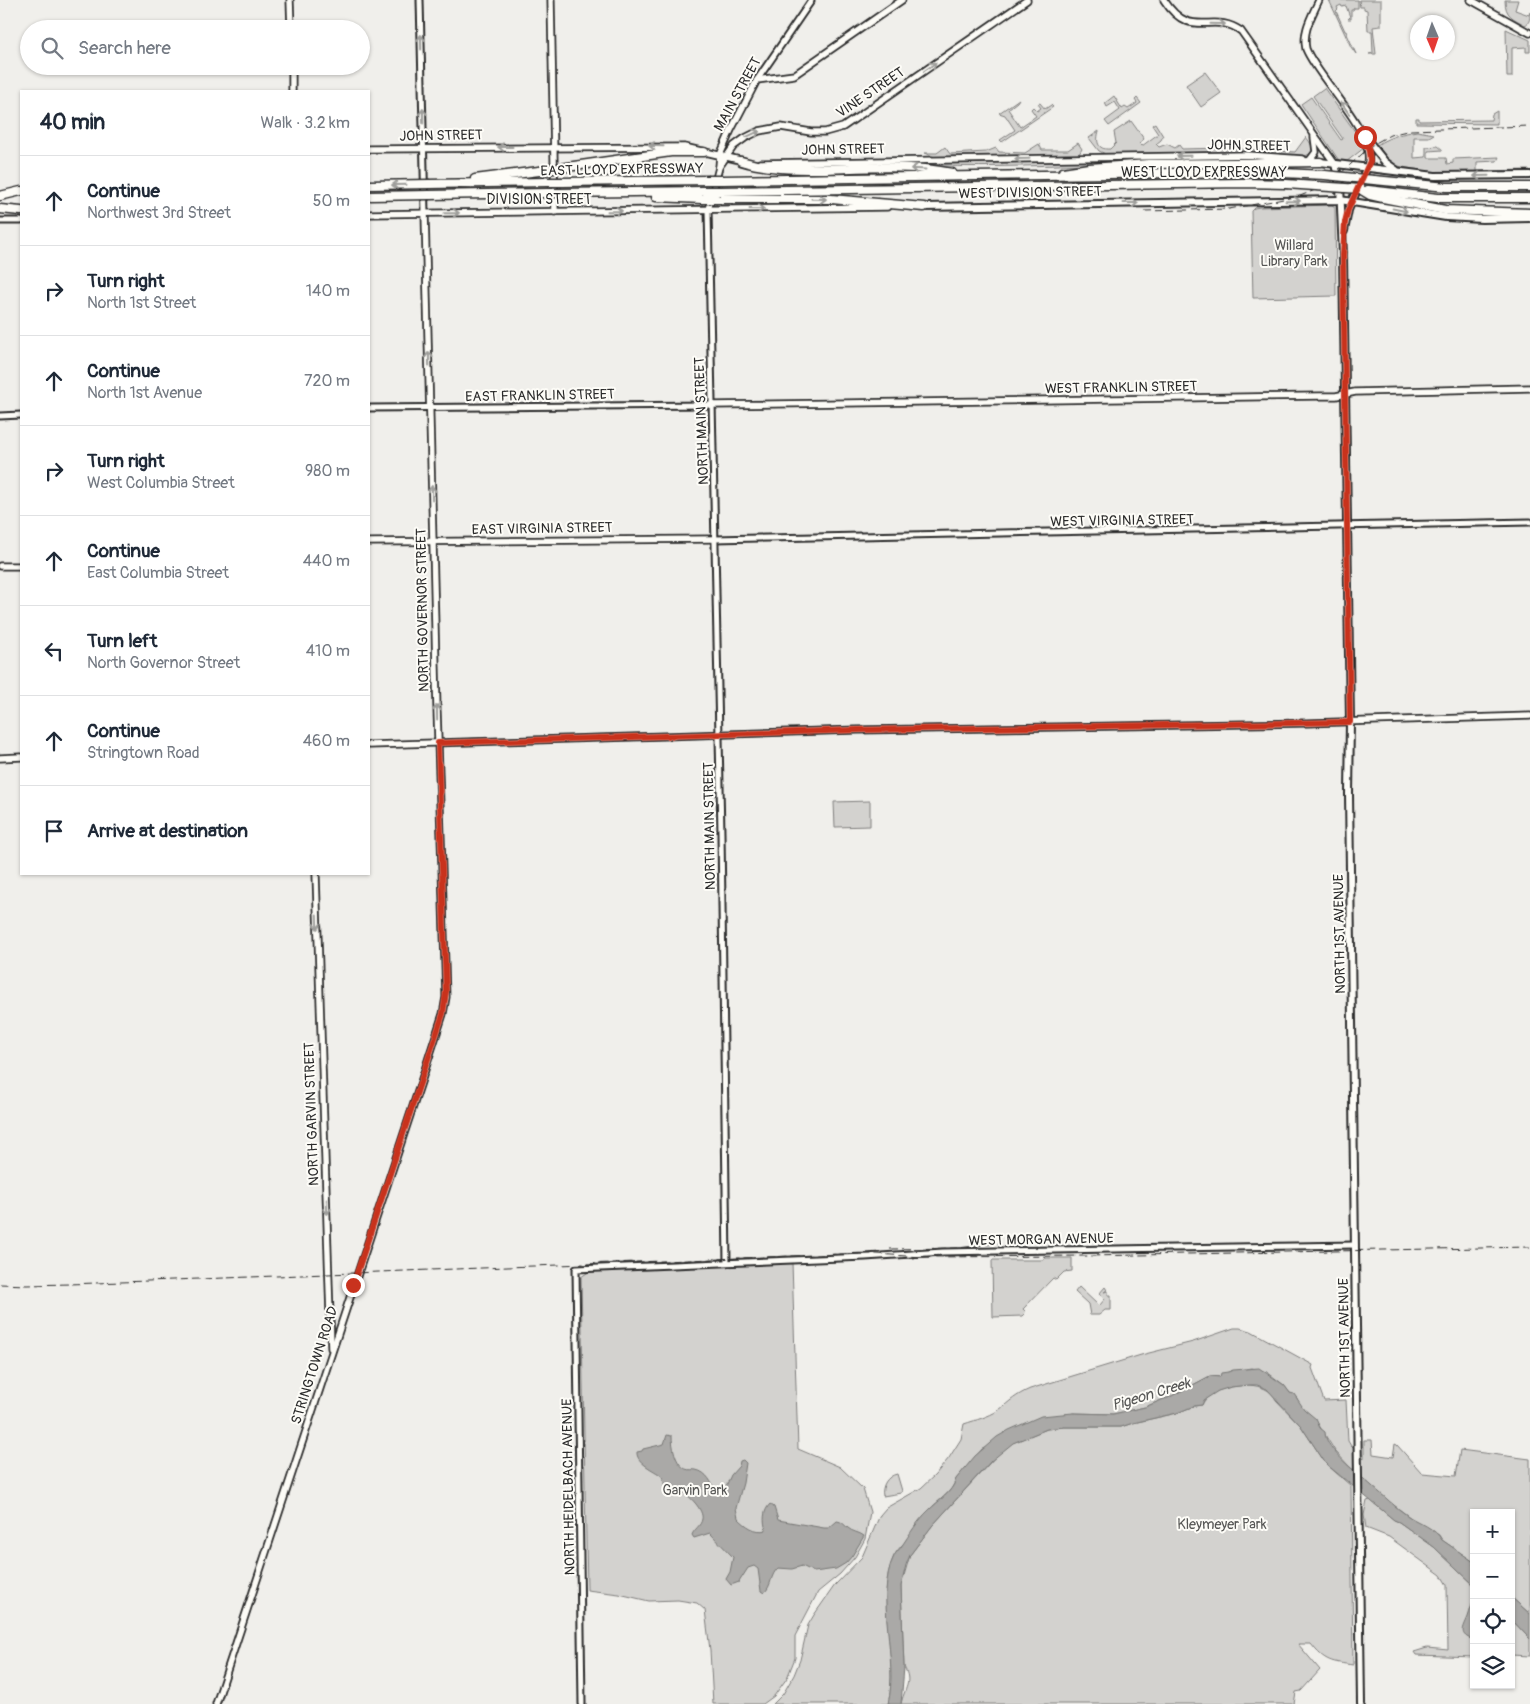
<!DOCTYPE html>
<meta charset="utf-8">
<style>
:root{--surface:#fff;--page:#f6f6f7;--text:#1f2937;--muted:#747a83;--line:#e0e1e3}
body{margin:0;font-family:Pangolin,sans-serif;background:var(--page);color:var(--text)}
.controls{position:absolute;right:15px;bottom:15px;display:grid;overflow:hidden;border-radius:0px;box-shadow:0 1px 4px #0004}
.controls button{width:45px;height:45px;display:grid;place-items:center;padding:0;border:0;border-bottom:1px solid var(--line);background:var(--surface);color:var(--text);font:25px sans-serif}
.compass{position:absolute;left:1410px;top:15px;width:45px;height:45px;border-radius:50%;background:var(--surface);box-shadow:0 1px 4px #0004;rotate:178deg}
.stop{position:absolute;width:15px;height:15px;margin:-11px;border:4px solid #c8321e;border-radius:50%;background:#fff}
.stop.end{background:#c8321e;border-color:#fff;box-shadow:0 1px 5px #0008}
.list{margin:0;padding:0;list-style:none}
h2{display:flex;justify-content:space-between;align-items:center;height:65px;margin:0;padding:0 20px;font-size:21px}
h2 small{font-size:16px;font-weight:400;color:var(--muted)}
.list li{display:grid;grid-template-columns:32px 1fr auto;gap:15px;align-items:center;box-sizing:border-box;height:90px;padding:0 20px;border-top:1px solid var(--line)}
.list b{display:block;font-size:19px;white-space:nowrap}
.list p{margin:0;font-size:16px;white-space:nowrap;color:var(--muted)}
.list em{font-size:16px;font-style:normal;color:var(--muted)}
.icon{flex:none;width:28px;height:28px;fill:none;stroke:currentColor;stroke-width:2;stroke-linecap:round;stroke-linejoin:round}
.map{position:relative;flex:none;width:1530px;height:1704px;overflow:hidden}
.search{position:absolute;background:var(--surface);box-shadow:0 1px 4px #0004;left:20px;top:20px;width:350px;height:55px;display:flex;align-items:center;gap:12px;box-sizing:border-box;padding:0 18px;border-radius:28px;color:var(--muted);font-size:19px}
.panel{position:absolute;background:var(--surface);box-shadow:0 1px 4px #0004;left:20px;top:90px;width:350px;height:785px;border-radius:0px}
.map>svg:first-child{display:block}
</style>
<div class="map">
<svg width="1530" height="1704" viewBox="0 0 1530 1704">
<rect width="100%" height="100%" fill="#f0efeb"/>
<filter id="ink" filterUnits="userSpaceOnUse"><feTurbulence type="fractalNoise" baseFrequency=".02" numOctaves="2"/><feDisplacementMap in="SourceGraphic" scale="10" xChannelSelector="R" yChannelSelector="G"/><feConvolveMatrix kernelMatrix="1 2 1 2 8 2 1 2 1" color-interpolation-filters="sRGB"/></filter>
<g filter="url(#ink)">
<g fill="#d3d2cf" stroke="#7f7e7d">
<polygon points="1329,0 1358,0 1358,8 1354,8 1353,10 1351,10 1351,19 1348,19 1350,17 1346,6 1342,7 1341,5 1337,7 1338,9 1336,11 1345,31 1348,32 1347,34 1356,54 1351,47"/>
<polygon points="1359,0 1381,0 1381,26 1373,27 1376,54 1369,54 1373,53 1372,31 1368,31 1367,10 1364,9 1364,7 1360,7"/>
<path d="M1505 0H1518L1515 10 1529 15 1530 12C1530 17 1530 23 1525 25 1513 18 1505 16 1505 0Z"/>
<polygon points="1506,29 1530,40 1530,52 1526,52 1526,47 1512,48 1512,77 1507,77"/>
<polygon points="1205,72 1221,93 1201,107 1186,85"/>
<polygon points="1324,88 1361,140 1364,148 1346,162 1340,162 1301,104 1311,97 1341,140 1343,139 1313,96"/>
<polygon points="1114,96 1122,109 1125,107 1128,109 1137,103 1135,100 1137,98 1141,103 1109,126 1105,121 1120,110 1115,102 1107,107 1105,103"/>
<polygon points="1019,99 1017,102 1008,109 1020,127 1036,116 1031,109 1033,107 1037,111 1041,108 1038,104 1040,103 1045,109 1051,105 1053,107 1002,142 1000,140 1015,130 1005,115 999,113"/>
<polygon points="1497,111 1497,124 1416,123 1416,118 1419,118 1419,121 1491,120 1492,114"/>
<path d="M1131 121 1144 139 1139 143 1142 146 1158 134 1152 125 1155 123 1163 136 1161 140 1156 144 1159 147 1167 144 1175 148 1179 145 1182 149 1224 148 1295 152 1306 137C1312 145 1317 152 1305 156L1260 153 1108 155 1099 151 1089 138 1099 131C1096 141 1097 150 1110 149L1116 143 1114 132Z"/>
<path d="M1417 131 1434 134 1429 137H1414V158L1426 157V147L1438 146 1443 150 1428 151V158H1446L1447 164 1453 163V159L1499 157 1497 161 1477 162V171L1530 170V171C1491 174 1435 175 1398 166L1397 167 1389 163 1378 150 1380 148 1377 145C1388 137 1404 133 1417 131Z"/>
<polygon points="1078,143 1082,149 1079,154 1075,155 935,157 925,153 937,153 945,147 950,154 986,152 996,148 999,152 1025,153 1039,144 1042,150 1068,150"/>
<path d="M1087 160 1088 164C1030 166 972 168 914 165V163Z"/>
<polygon points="1332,205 1335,207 1336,296 1253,298 1251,211 1254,208 1260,207"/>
<polygon points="870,801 870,826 835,827 834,802"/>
<polygon points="1044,1258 1072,1258 1072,1271 1064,1272 1056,1280 1053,1278 1023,1309 1026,1312 1022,1316 993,1317 992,1260 1043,1260"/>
<polygon points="792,1263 798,1449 840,1467 863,1489 870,1512 865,1539 855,1557 840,1574 818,1592 795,1636 795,1658 787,1678 774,1696 763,1704 713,1704 710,1650 705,1610 697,1603 678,1600 649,1601 619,1594 587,1590 581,1277 590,1271"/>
<polygon points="1079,1287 1099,1306 1105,1299 1101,1295 1101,1294 1099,1294 1105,1287 1107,1290 1104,1292 1108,1291 1108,1295 1111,1295 1111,1310 1105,1310 1099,1315 1090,1315 1088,1304 1075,1292"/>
<path d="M1234 1328H1240L1251 1331 1313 1365 1312 1368 1324 1401 1346 1400 1348 1441 1351 1446 1364 1458V1440H1372L1373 1454 1393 1457 1395 1444 1397 1445 1422 1473 1456 1476 1460 1450 1530 1459V1614L1511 1597V1513H1474V1562L1442 1540 1439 1535 1415 1521 1391 1503 1349 1466 1335 1451 1317 1422 1299 1404 1297 1398 1290 1393 1284 1385 1267 1372 1252 1368 1228 1372 1221 1377 1210 1376 1168 1398 1164 1399 1145 1407 1113 1414 1073 1413 982 1449 956 1479C952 1493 938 1500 929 1510 920 1519 913 1531 906 1541 902 1545 897 1550 894 1556 874 1597 900 1659 888 1704H773L783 1694 794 1675 800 1660 808 1625 814 1615 835 1585 862 1557 880 1515 886 1508 921 1488 935 1475 949 1458 961 1439 964 1424C976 1420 988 1417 999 1410 1010 1401 1016 1395 1030 1389L1141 1355 1193 1342Z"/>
<path d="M1249 1385C1260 1386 1271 1389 1276 1400L1301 1426 1326 1464 1351 1486 1353 1665C1332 1662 1325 1662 1311 1644H1298L1320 1670 1301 1691 1296 1692 1294 1704H901C904 1689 913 1682 904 1667L901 1586 910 1555 932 1526 999 1453 1012 1443 1047 1429 1064 1427H1121L1133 1423 1177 1413 1194 1406 1202 1405C1209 1389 1233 1386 1249 1385Z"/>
<path d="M897 1474 902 1491 901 1493 883 1496C881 1486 887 1476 897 1474Z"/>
<polygon points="1370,1500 1394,1520 1399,1522 1434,1547 1474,1585 1474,1657 1416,1655 1414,1652 1427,1648 1448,1650 1447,1585 1441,1575 1389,1537 1366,1528 1364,1515 1367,1501"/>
<polygon points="1511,1619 1530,1639 1530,1656 1511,1655"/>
</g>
<g fill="#aaa9a7" stroke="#777775">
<path d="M1259 1368 1284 1385 1290 1393 1294 1394 1304 1409 1316 1419 1320 1428 1325 1432C1325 1450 1360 1475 1372 1486 1384 1496 1395 1507 1408 1516 1419 1523 1435 1528 1442 1540L1474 1562V1585L1434 1547 1399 1522 1394 1520 1326 1464 1301 1426 1267 1389 1257 1385H1249L1231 1387 1218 1391 1204 1400 1202 1405 1194 1406 1177 1413 1133 1423 1121 1427H1064L1047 1429 1013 1443 991 1461 932 1526 910 1555 906 1565 901 1586 904 1667 901 1704H888C899 1659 874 1597 894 1556 896 1552 899 1550 901 1547 910 1534 917 1521 929 1510 939 1500 952 1493 956 1479L975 1456 997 1437 1009 1430 1041 1416 1073 1413 1113 1414 1145 1407 1164 1399 1168 1398 1210 1376 1220 1377 1221 1373 1228 1372 1233 1370Z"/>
<path d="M667 1435 672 1436C672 1445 675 1463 684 1468 688 1471 692 1469 696 1470 707 1472 712 1483 716 1493L719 1494 723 1493 731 1475 739 1466 740 1461 743 1460 746 1463 743 1483 736 1508 738 1518C746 1526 755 1533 766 1530 763 1521 763 1511 770 1504L774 1507 778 1520 824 1528H829L837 1521C843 1522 843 1524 848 1528 852 1532 859 1532 864 1536L852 1556 846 1563 836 1569 814 1572 802 1566 792 1569 778 1568C770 1575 772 1586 764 1593L761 1591 758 1569 754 1566 748 1568 739 1582 731 1585 726 1579 730 1572 733 1557 710 1533 694 1538 692 1535C694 1529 701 1526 702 1519 704 1510 689 1495 681 1491 676 1489 672 1491 666 1491L662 1476C654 1470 636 1463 637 1452L642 1451 643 1449 664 1444Z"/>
<polygon points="1511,1597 1530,1614 1530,1639 1511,1619"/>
<path d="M1474 1601V1640C1458 1635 1463 1629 1468 1617 1470 1611 1471 1606 1474 1601Z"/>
</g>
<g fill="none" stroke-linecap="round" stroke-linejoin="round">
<g stroke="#2b2b2b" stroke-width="9">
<g id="tertiary">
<polyline points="420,0 425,213"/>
<polyline points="757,80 811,1"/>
<polyline points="708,210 721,833 727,1262"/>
<polyline points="0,221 21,221"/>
<polyline points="369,408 712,405"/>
<polyline points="0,416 21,415"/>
<polyline points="715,539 1530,522"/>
<polyline points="582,1704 576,1269 865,1257 943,1252 1355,1245"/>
</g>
</g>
<g stroke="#2b2b2b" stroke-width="9">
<g id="secondary">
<polyline points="290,0 291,29"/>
<polyline points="551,0 555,212"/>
<path d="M1164 0C1191 42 1212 10 1241 31L1335 164"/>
<path d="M1319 0C1312 16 1302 31 1306 49 1319 81 1379 134 1367 167"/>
<polyline points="1471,0 1530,33"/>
<polyline points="292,66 292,91"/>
<polyline points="369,149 684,147 744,161"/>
<polyline points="1310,160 1316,152 1314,137"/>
<polyline points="760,163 1248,155 1303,159"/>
<polyline points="719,167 734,146 745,138 759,131 781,127 811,132 825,132 843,127 1027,0"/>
<polyline points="708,210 719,167 720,155 731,130 757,80 794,75 902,0"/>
<polyline points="369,214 887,207"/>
<polyline points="712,405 1320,396 1336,396 1355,392 1530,388"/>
<polyline points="369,542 715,539"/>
<polyline points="0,566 21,566"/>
<polyline points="369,745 857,730 1308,723 1530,716"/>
<polyline points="0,758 21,757"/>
<polyline points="316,874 331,1348"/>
<polyline points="216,1704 422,1079 443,1014 446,997 437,709 425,213"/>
</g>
</g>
<g stroke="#2b2b2b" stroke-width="10">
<g id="primary">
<polyline points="1365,137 1385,162 1396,170"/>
<polyline points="1320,162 1435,176 1530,175"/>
<polyline points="1335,164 1340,185 1343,255 1350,722 1349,794 1361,1704"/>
<polyline points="924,207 1340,200 1446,217 1482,219 1530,218"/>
<polyline points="1344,231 1348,210 1367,167"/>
</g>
</g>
<g stroke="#2b2b2b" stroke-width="11">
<g id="motorway">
<path d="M741 161C767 169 794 169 821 169 864 168 910 164 952 173"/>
<polyline points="560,168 671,152 704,152"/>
<polyline points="1063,172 1089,168 1149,164 1320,162"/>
<polyline points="475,179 547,170"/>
<polyline points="723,180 1239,172 1283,173"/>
<polyline points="1374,180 1447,187 1530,187"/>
<polyline points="562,182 707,180"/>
<polyline points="430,184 547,182"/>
<polyline points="1360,189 1370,195 1383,198 1445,210 1530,213"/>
<polyline points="1368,190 1438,198 1530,198"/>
<polyline points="720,191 1243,183 1286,184"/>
<polyline points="561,193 704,191"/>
<polyline points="430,195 548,193"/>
<polyline points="0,196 21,191"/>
<polyline points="656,197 702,199"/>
<polyline points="717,199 831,199 924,207"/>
<polyline points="0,209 21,211"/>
</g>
</g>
<use href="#tertiary" stroke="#fdfcf7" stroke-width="5"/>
<use href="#secondary" stroke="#fdfcf7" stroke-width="5.5"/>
<use href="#primary" stroke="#fdfcf7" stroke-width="6"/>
<use href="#motorway" stroke="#fdfcf7" stroke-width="8"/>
<g stroke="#2b2b2b" stroke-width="1" stroke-dasharray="8 4" stroke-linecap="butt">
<polyline points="1144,211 1229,209 1300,196 1328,185 1372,145 1390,135 1411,130 1530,126"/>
<polyline points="890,1249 958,1248 1000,1243"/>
<polyline points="0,1284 27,1285 70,1284 842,1254 877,1254 921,1257 1089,1256 1530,1247"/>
</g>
<g stroke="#2b2b2b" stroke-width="11" stroke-linecap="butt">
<g id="motorway-bridge">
<polyline points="547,170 560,168"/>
<polyline points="1283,173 1325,175 1374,180"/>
<polyline points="707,180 723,180"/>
<polyline points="547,182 562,182"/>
<polyline points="1286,184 1360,189"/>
<polyline points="369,185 430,184"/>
<polyline points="704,191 720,191"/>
<polyline points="548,193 561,193"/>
<polyline points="369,196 430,195"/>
<polyline points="702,199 717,199"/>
</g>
</g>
<use href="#motorway-bridge" stroke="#fdfcf7" stroke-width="8"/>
</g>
<defs><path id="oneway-shaft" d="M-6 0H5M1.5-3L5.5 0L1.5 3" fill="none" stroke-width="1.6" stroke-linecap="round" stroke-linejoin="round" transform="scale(1.25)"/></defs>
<g stroke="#9e9e9b">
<use href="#oneway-shaft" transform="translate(1218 24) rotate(1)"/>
<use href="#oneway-shaft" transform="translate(421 42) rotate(-91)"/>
<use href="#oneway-shaft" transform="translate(930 67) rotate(-35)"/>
<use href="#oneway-shaft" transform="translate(1345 108) rotate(-125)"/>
<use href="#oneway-shaft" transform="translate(423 116) rotate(-91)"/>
<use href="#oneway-shaft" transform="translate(753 134) rotate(-25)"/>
<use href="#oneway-shaft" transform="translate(656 146) rotate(-178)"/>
<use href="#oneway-shaft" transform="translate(505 147) rotate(180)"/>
<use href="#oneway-shaft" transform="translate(1184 156) rotate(179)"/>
<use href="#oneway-shaft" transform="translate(1022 159) rotate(179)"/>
<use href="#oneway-shaft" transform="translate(918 169) rotate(-177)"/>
<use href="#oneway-shaft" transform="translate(1481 176) rotate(179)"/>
<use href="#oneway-shaft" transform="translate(399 185) rotate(179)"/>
<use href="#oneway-shaft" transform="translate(819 199) rotate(1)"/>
<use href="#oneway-shaft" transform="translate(1293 201) rotate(-1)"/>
<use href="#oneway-shaft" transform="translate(1131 203)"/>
<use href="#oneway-shaft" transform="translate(757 209)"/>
<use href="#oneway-shaft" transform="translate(1400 210) rotate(11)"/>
<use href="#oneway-shaft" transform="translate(615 211) rotate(-1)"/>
<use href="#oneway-shaft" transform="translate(452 213) rotate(-1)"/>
<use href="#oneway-shaft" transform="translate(429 359) rotate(-91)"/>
<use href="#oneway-shaft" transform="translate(432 493) rotate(-91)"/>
<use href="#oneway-shaft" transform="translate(437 712) rotate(-91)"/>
<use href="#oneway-shaft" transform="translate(317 922) rotate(88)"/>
<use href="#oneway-shaft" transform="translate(327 1207) rotate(88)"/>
</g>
</g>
<g fill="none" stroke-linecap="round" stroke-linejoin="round" filter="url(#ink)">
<polyline stroke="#c8321e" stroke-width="6" points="353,1285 443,1014 446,992 438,743 857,730 1350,722 1343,255 1345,222 1348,210 1370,161 1369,152 1365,137"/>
</g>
<g text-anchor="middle" stroke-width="4" stroke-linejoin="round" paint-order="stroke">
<g font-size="14" fill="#2b2b2b" stroke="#fdfcf7">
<text transform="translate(870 92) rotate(-34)" y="5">VINE STREET</text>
<text transform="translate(737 94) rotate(-61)" y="5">MAIN STREET</text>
<text transform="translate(441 135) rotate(-1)" y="5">JOHN STREET</text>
<text transform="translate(1249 145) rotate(1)" y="5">JOHN STREET</text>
<text transform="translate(843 149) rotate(-1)" y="5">JOHN STREET</text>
<text transform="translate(622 169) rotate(-1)" y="5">EAST LLOYD EXPRESSWAY</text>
<text x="1204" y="177">WEST LLOYD EXPRESSWAY</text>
<text transform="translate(1030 192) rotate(-1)" y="5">WEST DIVISION STREET</text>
<text x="539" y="204">DIVISION STREET</text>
<text transform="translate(1121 387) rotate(-1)" y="5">WEST FRANKLIN STREET</text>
<text transform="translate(540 395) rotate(-1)" y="5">EAST FRANKLIN STREET</text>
<text transform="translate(701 421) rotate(-92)" y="5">NORTH MAIN STREET</text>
<text transform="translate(1122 520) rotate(-1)" y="5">WEST VIRGINIA STREET</text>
<text transform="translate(542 528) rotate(-1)" y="5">EAST VIRGINIA STREET</text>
<text transform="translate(422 610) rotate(-91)" y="5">NORTH GOVERNOR STREET</text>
<text transform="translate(709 826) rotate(-91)" y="5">NORTH MAIN STREET</text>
<text transform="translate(1339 934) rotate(-91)" y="5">NORTH 1ST AVENUE</text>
<text transform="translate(311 1114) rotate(-92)" y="5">NORTH GARVIN STREET</text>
<text transform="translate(1041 1239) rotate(-1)" y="5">WEST MORGAN AVENUE</text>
<text transform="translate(1344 1338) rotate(-91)" y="5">NORTH 1ST AVENUE</text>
<text transform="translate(314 1365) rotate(-72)" y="5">STRINGTOWN ROAD</text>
<text transform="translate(568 1487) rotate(-91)" y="5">NORTH HEIDELBACH AVENUE</text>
</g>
<g font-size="14" fill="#555554" stroke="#fdfcf7">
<text x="1294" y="250">Willard<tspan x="1294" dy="16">Library Park</tspan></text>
<text x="695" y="1495">Garvin Park</text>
<text x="1222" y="1529">Kleymeyer Park</text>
</g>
<g font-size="15" font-style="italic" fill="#575756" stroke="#fdfcf7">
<text transform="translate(1151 1394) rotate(-17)" y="5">Pigeon Creek</text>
</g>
</g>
</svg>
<div class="controls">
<button>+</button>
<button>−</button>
<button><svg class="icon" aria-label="locate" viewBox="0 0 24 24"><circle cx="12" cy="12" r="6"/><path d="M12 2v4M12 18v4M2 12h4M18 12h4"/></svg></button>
<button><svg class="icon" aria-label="layers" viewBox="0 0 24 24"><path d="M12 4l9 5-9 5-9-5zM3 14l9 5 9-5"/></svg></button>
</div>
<svg class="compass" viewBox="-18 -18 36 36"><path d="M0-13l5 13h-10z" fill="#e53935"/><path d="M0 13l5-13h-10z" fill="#747a83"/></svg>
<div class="stop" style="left:1365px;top:137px"></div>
<div class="stop end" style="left:353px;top:1285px"></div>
<div class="search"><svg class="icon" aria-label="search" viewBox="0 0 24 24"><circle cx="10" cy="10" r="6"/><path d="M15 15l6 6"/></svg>Search here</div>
<section class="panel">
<h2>40 min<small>Walk · 3.2 km</small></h2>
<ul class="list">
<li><svg class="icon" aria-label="ahead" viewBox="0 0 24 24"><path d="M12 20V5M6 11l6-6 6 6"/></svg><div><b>Continue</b><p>Northwest 3rd Street</p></div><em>50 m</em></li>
<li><svg class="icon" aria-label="right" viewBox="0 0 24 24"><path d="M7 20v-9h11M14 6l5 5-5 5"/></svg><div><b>Turn right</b><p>North 1st Street</p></div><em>140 m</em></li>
<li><svg class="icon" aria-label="ahead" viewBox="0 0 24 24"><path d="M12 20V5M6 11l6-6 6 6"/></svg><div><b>Continue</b><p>North 1st Avenue</p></div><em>720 m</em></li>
<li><svg class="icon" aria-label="right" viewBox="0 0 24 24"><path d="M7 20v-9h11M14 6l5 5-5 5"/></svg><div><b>Turn right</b><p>West Columbia Street</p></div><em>980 m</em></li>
<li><svg class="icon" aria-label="ahead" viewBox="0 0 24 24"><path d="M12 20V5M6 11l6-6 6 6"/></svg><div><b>Continue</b><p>East Columbia Street</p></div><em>440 m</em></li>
<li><svg class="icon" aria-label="left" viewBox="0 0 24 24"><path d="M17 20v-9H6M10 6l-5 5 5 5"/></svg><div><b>Turn left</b><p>North Governor Street</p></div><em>410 m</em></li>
<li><svg class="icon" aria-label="ahead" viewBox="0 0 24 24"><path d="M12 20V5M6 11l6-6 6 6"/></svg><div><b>Continue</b><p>Stringtown Road</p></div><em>460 m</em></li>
<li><svg class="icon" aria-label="arrive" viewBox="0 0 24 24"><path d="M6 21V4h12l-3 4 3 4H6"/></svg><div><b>Arrive at destination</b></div></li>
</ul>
</section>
</div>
